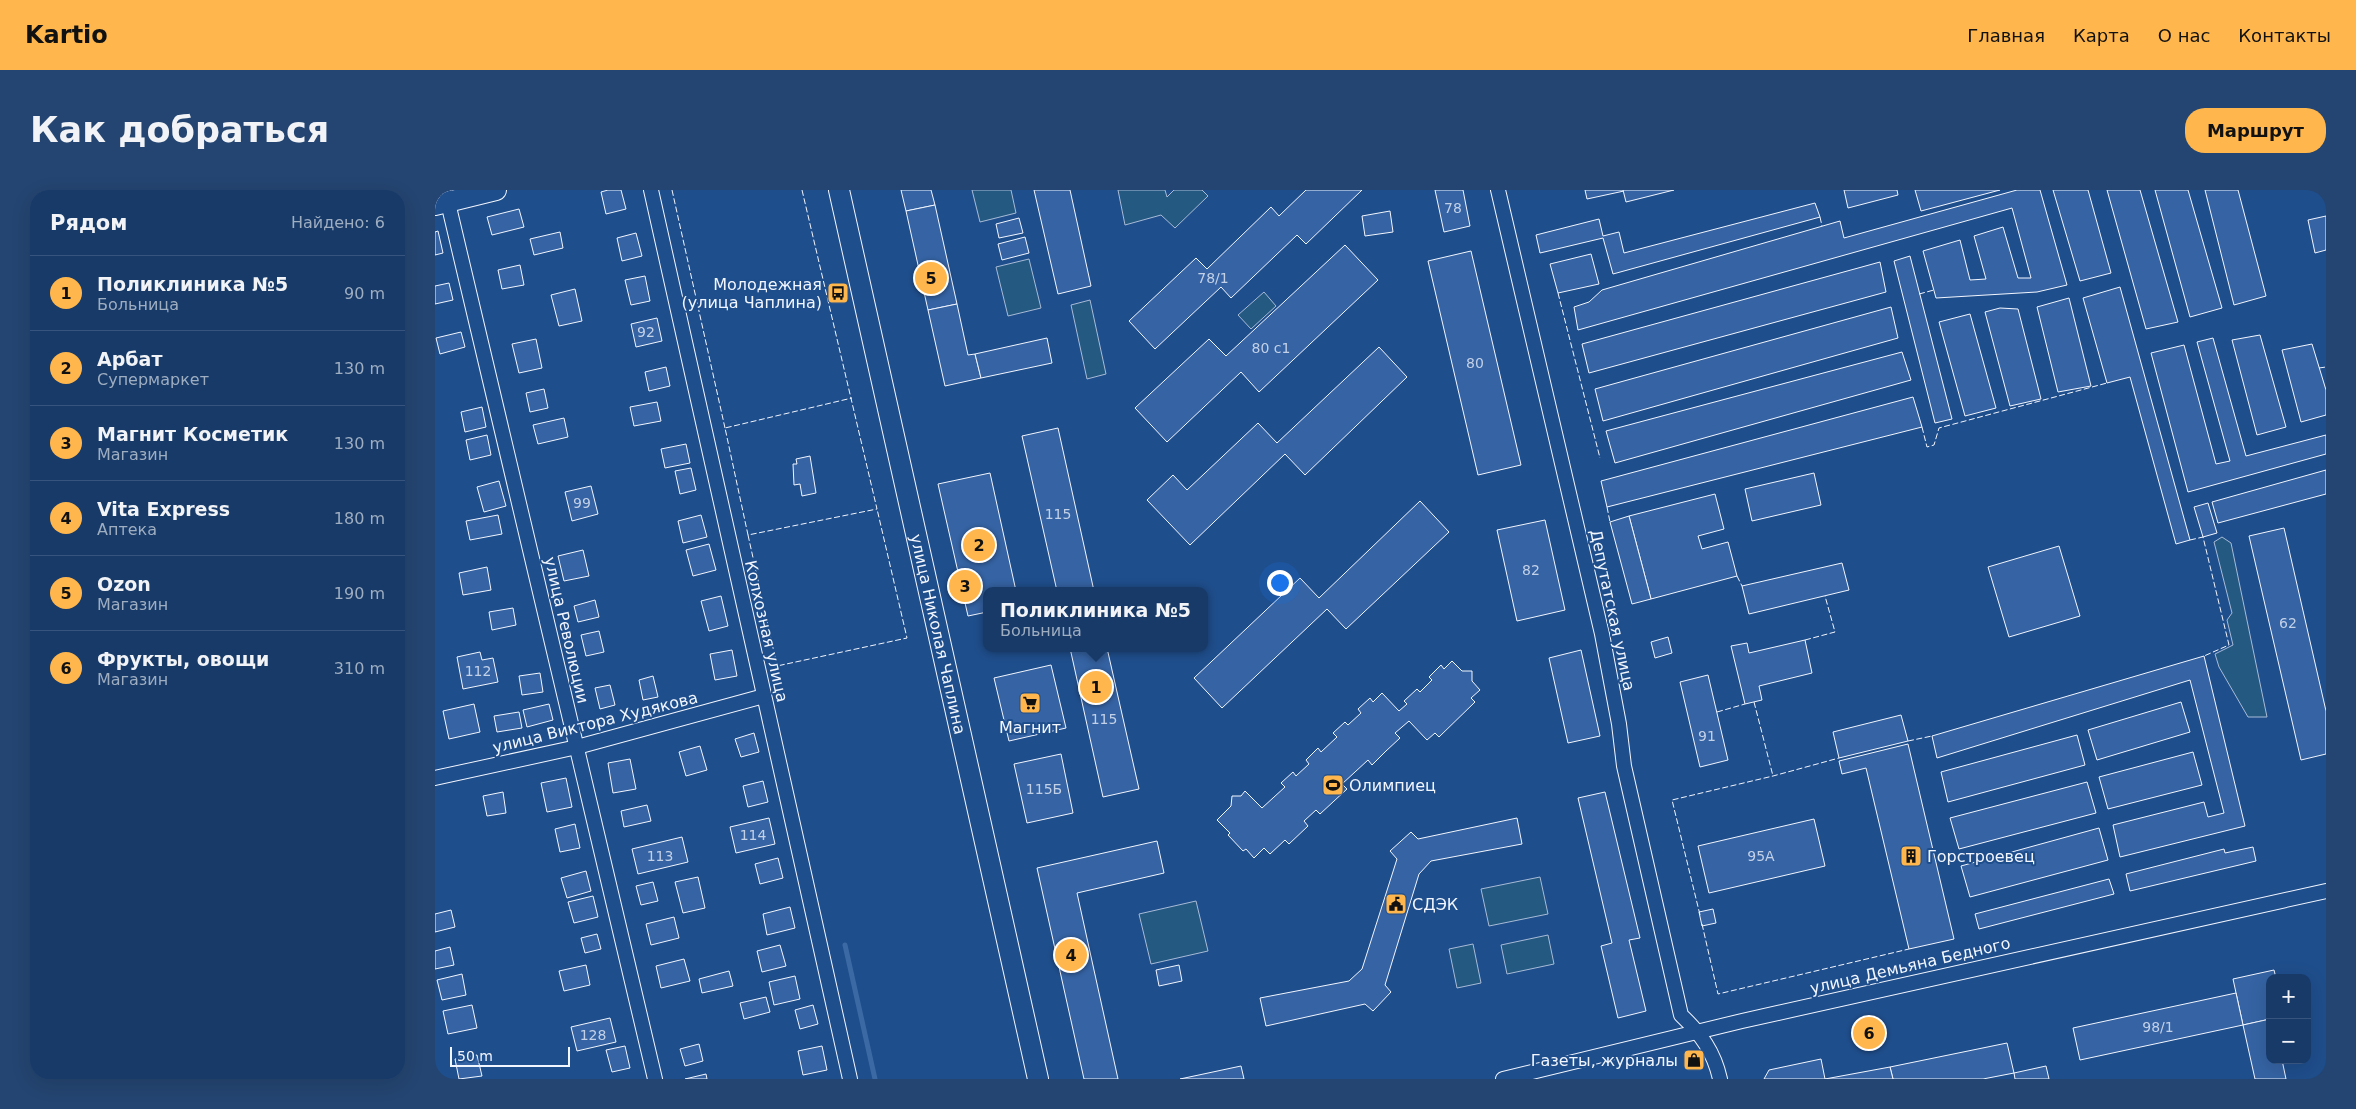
<!DOCTYPE html>
<html lang="ru">
<meta charset="utf-8">
<style>
:root{--surface:#173a69;--page:#244571;--text:#f1f3f6;--muted:#9eadc0;--line:#36547d;--accent:#ffb74d}
body{margin:0;font-family:"DejaVu Sans",sans-serif;background:var(--page);color:var(--text)}
.controls{position:absolute;right:15px;bottom:15px;display:grid;overflow:hidden;border-radius:10px;box-shadow:0 5px 20px #0002}
.controls button{width:45px;height:45px;display:grid;place-items:center;padding:0;border:0;border-bottom:1px solid var(--line);background:var(--surface);color:var(--text);font:25px sans-serif}
.scale{position:absolute;left:15px;bottom:12px;width:120px;box-sizing:border-box;padding-left:5px;border:2px solid #f2f6ff;border-top:0;font-size:14px;line-height:18px;white-space:nowrap;color:#f2f6ff;-webkit-text-stroke:4px #1f4e8c;paint-order:stroke}
.you{position:absolute;left:844px;top:392px;width:18px;height:18px;margin:-12px;border:4px solid #fff;border-radius:50%;background:#1a73e8;box-shadow:0 0 0 8px #1a73e833}
.badge{display:grid;place-items:center;width:32px;height:32px;border-radius:50%;background:var(--accent);color:#111;font-size:16px;font-weight:700}
.pin{position:absolute;translate:-50% -50%;border:2px solid #fff;box-shadow:0 1px 5px #0006}
.popup{position:absolute;left:548px;top:397px;width:225px;height:65px;box-sizing:border-box;display:grid;place-content:center;border-radius:10px;background:var(--surface);filter:drop-shadow(0 1px 4px #0005);font-size:16px;white-space:nowrap;color:var(--muted)}
.popup b{font-size:19px;color:var(--text)}
.popup::after{content:'';position:absolute;left:50%;top:100%;margin-left:-10px;border:10px solid transparent;border-top-color:var(--surface)}
.list{margin:0;padding:0;list-style:none}
h2{display:flex;justify-content:space-between;align-items:center;height:65px;margin:0;padding:0 20px;font-size:21px}
h2 small{font-size:16px;font-weight:400;color:var(--muted)}
.list li{display:grid;grid-template-columns:32px 1fr auto;gap:15px;align-items:center;box-sizing:border-box;height:75px;padding:0 20px;border-top:1px solid var(--line)}
.list b{display:block;font-size:19px;white-space:nowrap}
.list p{margin:0;font-size:16px;white-space:nowrap;color:var(--muted)}
.list em{font-size:16px;font-style:normal;color:var(--muted)}
.map{position:relative;flex:none;width:1891px;height:889px;overflow:hidden;border-radius:20px}
header{display:flex;align-items:center;gap:30px;box-sizing:border-box;height:70px;padding:0 25px;background:var(--accent);color:#111}
header strong{font-size:24px}
nav{display:flex;gap:28px;margin-inline-start:auto;font-size:18px}
.intro{display:flex;align-items:center;justify-content:space-between;box-sizing:border-box;height:120px;padding:0 30px}
h1{margin:0;font-size:35px}
.button{padding:12px 22px;border-radius:20px;background:var(--accent);color:#111;font-size:18px;font-weight:700}
main{display:flex;gap:30px;padding:0 30px}
aside{flex:1;background:var(--surface);border-radius:20px;box-shadow:0 5px 20px #0002}
.map>svg:first-child{display:block}
</style>
<header>
<strong>Kartio</strong>
<nav><a>Главная</a><a>Карта</a><a>О нас</a><a>Контакты</a></nav>
</header>
<div class="intro"><h1>Как добраться</h1><a class="button">Маршрут</a></div>
<main>
<aside>
<h2>Рядом<small>Найдено: 6</small></h2>
<ul class="list">
<li><span class="badge">1</span><div><b>Поликлиника №5</b><p>Больница</p></div><em>90 m</em></li>
<li><span class="badge">2</span><div><b>Арбат</b><p>Супермаркет</p></div><em>130 m</em></li>
<li><span class="badge">3</span><div><b>Магнит Косметик</b><p>Магазин</p></div><em>130 m</em></li>
<li><span class="badge">4</span><div><b>Vita Express</b><p>Аптека</p></div><em>180 m</em></li>
<li><span class="badge">5</span><div><b>Ozon</b><p>Магазин</p></div><em>190 m</em></li>
<li><span class="badge">6</span><div><b>Фрукты, овощи</b><p>Магазин</p></div><em>310 m</em></li>
</ul>
</aside>
<div class="map">
<svg width="1891" height="889" viewBox="0 0 1891 889">
<rect width="100%" height="100%" fill="#1f4e8c"/>
<g fill="#245a82" stroke="#a8bbd7">
<polygon points="537,0 576,0 581,23 545,32"/>
<polygon points="683,0 730,0 732,7 739,0 767,0 773,6 740,38 726,25 690,35"/>
<polygon points="594,69 606,118 573,126 561,77"/>
<polygon points="829,102 841,116 816,139 803,125"/>
<polygon points="655,110 671,184 652,189 636,115"/>
<polygon points="1787,347 1796,353 1832,527 1813,527 1784,477 1780,464 1798,455 1792,430 1797,423 1779,352"/>
<polygon points="1105,687 1113,724 1054,736 1046,699"/>
<polygon points="761,711 773,761 716,774 704,724"/>
<polygon points="1113,745 1119,774 1072,784 1066,755"/>
<polygon points="1038,754 1046,793 1022,798 1014,759"/>
</g>
<g fill="none" stroke-linecap="round" stroke-linejoin="round">
<polyline stroke="#3b69a3" stroke-width="5" points="410,755 440,889"/>
</g>
<g fill="#3563a3" stroke="#f2f6ff">
<polygon points="173,0 186,0 191,19 171,24 166,2"/>
<polygon points="466,0 496,0 500,15 471,21"/>
<polygon points="599,0 635,0 656,96 623,104"/>
<polygon points="871,0 927,0 871,54 862,45 796,108 786,97 720,159 694,131 761,68 772,79 836,17 844,26"/>
<polygon points="1000,0 1028,0 1035,36 1009,42"/>
<polygon points="1150,0 1188,0 1189,1 1152,9"/>
<polygon points="1188,0 1239,0 1191,12"/>
<polygon points="1409,0 1462,0 1463,5 1413,18"/>
<polygon points="1480,0 1565,0 1486,21"/>
<polygon points="1582,0 1605,0 1632,95 1602,102 1501,108 1488,61 1525,50 1535,90 1551,89 1539,46 1568,37 1583,88 1596,88 1577,18 1143,140 1139,117 1154,112 1167,100 1405,31 1409,48"/>
<polygon points="1618,0 1653,0 1676,83 1645,91"/>
<polygon points="1672,0 1705,0 1743,132 1711,139"/>
<polygon points="1720,0 1753,0 1787,118 1755,127"/>
<polygon points="1770,0 1803,0 1831,106 1799,115"/>
<polygon points="1380,13 1385,27 1178,84 1168,48 1105,63 1101,45 1164,29 1168,46 1184,42 1189,63"/>
<polygon points="500,15 522,114 493,120 471,21"/>
<polygon points="84,19 89,37 57,45 52,27"/>
<polygon points="955,21 958,42 930,46 927,26"/>
<polygon points="1891,26 1891,60 1880,63 1873,30"/>
<polygon points="584,28 588,43 564,48 561,34"/>
<polygon points="3,41 8,63 0,65 0,42"/>
<polygon points="125,42 128,58 99,65 95,49"/>
<polygon points="201,43 207,66 187,71 182,48"/>
<polygon points="590,47 594,63 567,70 563,54"/>
<polygon points="910,55 943,90 824,202 806,182 732,252 700,218 774,149 791,166"/>
<polygon points="1036,61 1086,275 1043,285 993,71"/>
<polygon points="1156,64 1164,94 1123,103 1115,74"/>
<polygon points="1475,66 1517,229 1500,233 1459,71"/>
<polygon points="1445,72 1451,102 1154,183 1147,154"/>
<polygon points="85,75 89,95 67,99 63,80"/>
<polygon points="210,86 215,111 196,115 190,90"/>
<polygon points="14,93 18,110 0,114 0,96"/>
<polygon points="1685,97 1755,350 1741,354 1695,187 1672,193 1648,108"/>
<polygon points="140,99 147,131 124,136 116,105"/>
<polygon points="1634,108 1656,196 1623,202 1602,117"/>
<polygon points="522,114 533,165 540,164 546,188 510,196 493,120"/>
<polygon points="1456,117 1463,148 1168,231 1160,199"/>
<polygon points="1565,118 1583,119 1606,209 1575,216 1550,122"/>
<polygon points="1535,124 1561,218 1530,226 1504,132"/>
<polygon points="222,128 227,151 201,157 196,134"/>
<polygon points="26,142 30,157 5,164 1,148"/>
<polygon points="1825,145 1851,237 1822,245 1797,150"/>
<polygon points="612,148 617,173 546,188 540,164"/>
<polygon points="1778,148 1811,266 1891,245 1891,264 1753,302 1716,163 1749,155 1781,274 1795,271 1762,152"/>
<polygon points="101,149 107,178 84,183 77,154"/>
<polygon points="1877,154 1891,200 1891,225 1866,232 1847,160"/>
<polygon points="944,157 972,187 870,285 850,264 755,355 712,310 738,285 752,300 823,233 842,253"/>
<polygon points="1467,162 1476,190 1180,273 1171,241"/>
<polygon points="231,177 235,196 214,201 210,182"/>
<polygon points="109,199 113,218 95,222 91,203"/>
<polygon points="1478,207 1487,237 1172,317 1166,291"/>
<polygon points="222,212 226,231 199,236 195,217"/>
<polygon points="47,217 51,237 30,242 26,222"/>
<polygon points="129,228 133,247 103,254 98,235"/>
<polygon points="623,238 659,401 622,401 587,246"/>
<polygon points="52,245 56,265 35,270 31,250"/>
<polygon points="251,254 255,273 230,278 226,259"/>
<polygon points="375,266 381,303 367,306 365,294 359,295 358,274 362,274 361,269"/>
<polygon points="256,278 261,300 245,304 240,281"/>
<polygon points="1891,280 1891,304 1783,333 1777,312"/>
<polygon points="555,283 581,401 552,401 552,422 533,426 503,294"/>
<polygon points="1379,283 1386,315 1317,331 1310,299"/>
<polygon points="64,291 71,316 49,322 42,297"/>
<polygon points="156,296 163,324 137,331 130,302"/>
<polygon points="1280,304 1289,339 1263,346 1267,359 1293,352 1302,386 1216,409 1194,326"/>
<polygon points="985,311 1014,342 911,439 892,419 787,518 759,488 865,388 884,408"/>
<polygon points="1773,313 1782,343 1768,347 1759,317"/>
<polygon points="63,325 67,344 35,350 31,331"/>
<polygon points="266,325 272,347 248,353 243,331"/>
<polygon points="1194,326 1216,409 1197,414 1175,332"/>
<polygon points="1110,330 1130,420 1082,431 1062,340"/>
<polygon points="1849,338 1891,521 1891,564 1866,570 1814,346"/>
<polygon points="274,354 281,380 258,386 251,360"/>
<polygon points="1624,356 1645,426 1574,447 1553,377"/>
<polygon points="148,360 154,386 129,391 123,366"/>
<polygon points="1407,373 1414,400 1314,424 1307,396"/>
<polygon points="52,377 56,400 28,405 24,383"/>
<polygon points="286,406 293,436 274,441 266,411"/>
<polygon points="160,410 164,427 143,432 139,416"/>
<polygon points="78,418 81,435 57,440 54,422"/>
<polygon points="164,441 169,462 151,466 146,445"/>
<polygon points="1233,447 1237,463 1220,468 1216,452"/>
<polygon points="1370,450 1377,483 1324,496 1327,510 1310,514 1296,456 1312,453 1314,463"/>
<polygon points="635,458 672,458 704,599 668,607"/>
<polygon points="297,460 302,486 280,490 275,464"/>
<polygon points="1146,460 1165,546 1133,553 1114,468"/>
<polygon points="45,462 47,470 58,468 63,492 28,499 22,467"/>
<polygon points="1769,466 1810,636 1685,667 1678,635 1769,612 1773,627 1789,623 1755,490 1502,568 1497,546"/>
<polygon points="1017,471 1027,481 1037,481 1037,491 1045,500 1036,508 1040,512 1004,547 1000,543 992,550 974,531 960,543 965,548 951,561 937,575 933,570 907,594 912,599 885,624 881,620 869,631 873,636 854,654 850,650 835,664 829,658 819,668 811,659 808,661 793,645 795,643 782,630 796,616 797,606 806,606 810,601 827,618 850,597 846,593 858,582 861,586 874,574 871,570 883,558 886,562 902,547 898,543 910,532 913,535 926,523 923,519 935,508 938,512 947,503 964,521 972,514 969,511 982,499 985,502 997,490 994,487 1006,475 1009,479"/>
<polygon points="616,475 631,538 574,551 559,488"/>
<polygon points="105,483 108,502 87,505 84,486"/>
<polygon points="1273,485 1293,570 1265,577 1245,492"/>
<polygon points="218,486 223,507 208,510 204,490"/>
<polygon points="175,495 180,515 165,519 160,498"/>
<polygon points="1746,512 1755,542 1662,570 1653,540"/>
<polygon points="39,514 45,542 14,549 8,521"/>
<polygon points="114,514 118,530 92,537 88,520"/>
<polygon points="84,522 87,538 62,542 59,526"/>
<polygon points="1466,525 1473,551 1404,568 1398,542"/>
<polygon points="319,543 324,562 306,567 300,549"/>
<polygon points="1642,545 1650,575 1513,612 1506,582"/>
<polygon points="1473,554 1519,749 1474,759 1431,578 1407,584 1404,571"/>
<polygon points="265,556 272,580 251,586 244,562"/>
<polygon points="1758,562 1767,595 1673,619 1664,587"/>
<polygon points="626,564 638,623 592,633 579,574"/>
<polygon points="195,569 201,599 178,603 173,573"/>
<polygon points="131,588 137,617 112,622 106,593"/>
<polygon points="328,591 333,612 313,617 308,596"/>
<polygon points="1652,592 1661,623 1524,659 1515,628"/>
<polygon points="68,602 71,623 52,626 48,606"/>
<polygon points="1170,602 1205,748 1194,750 1211,821 1183,828 1166,756 1177,753 1143,608"/>
<polygon points="212,615 216,631 189,637 186,621"/>
<polygon points="334,628 340,654 301,663 295,637"/>
<polygon points="1082,628 1087,654 996,671 984,684 950,795 956,802 938,821 930,814 831,836 825,808 914,791 927,779 962,669 955,661 976,642 983,649"/>
<polygon points="1379,629 1390,676 1274,703 1263,656"/>
<polygon points="140,634 145,658 125,662 120,639"/>
<polygon points="1664,638 1673,670 1535,707 1526,676"/>
<polygon points="247,647 253,672 203,684 197,659"/>
<polygon points="722,651 729,683 642,703 683,889 649,889 602,678"/>
<polygon points="1818,657 1821,671 1695,701 1691,684 1789,659 1790,663"/>
<polygon points="343,668 348,688 325,694 320,674"/>
<polygon points="151,681 156,701 132,708 126,688"/>
<polygon points="263,687 270,718 248,723 240,692"/>
<polygon points="1674,689 1679,704 1544,739 1540,724"/>
<polygon points="218,692 223,711 206,715 201,696"/>
<polygon points="158,706 163,727 139,733 133,712"/>
<polygon points="355,717 360,738 332,745 328,724"/>
<polygon points="1278,719 1281,733 1267,736 1264,722"/>
<polygon points="16,720 20,737 0,742 0,724"/>
<polygon points="239,727 244,748 216,755 211,734"/>
<polygon points="162,744 166,759 150,763 146,748"/>
<polygon points="345,755 351,776 327,782 322,761"/>
<polygon points="15,757 19,775 0,779 0,761"/>
<polygon points="249,769 255,791 226,798 221,776"/>
<polygon points="151,775 155,795 129,801 124,781"/>
<polygon points="744,775 747,791 724,796 721,780"/>
<polygon points="1839,780 1841,788 1835,788 1835,829 1808,835 1798,789"/>
<polygon points="294,781 298,796 267,803 264,789"/>
<polygon points="27,784 31,805 7,810 2,790"/>
<polygon points="360,786 365,809 339,815 334,792"/>
<polygon points="1801,803 1808,835 1645,870 1638,838"/>
<polygon points="331,807 335,822 309,829 305,813"/>
<polygon points="37,815 42,838 13,844 8,821"/>
<polygon points="378,815 383,834 365,839 360,820"/>
<polygon points="175,828 181,852 142,861 136,837"/>
<polygon points="1835,829 1835,870 1847,870 1851,889 1820,889 1808,835"/>
<polygon points="1440,837 1442,845 1428,849 1426,841"/>
<polygon points="1572,853 1579,883 1548,889 1458,889 1455,877"/>
<polygon points="264,854 268,871 250,876 245,859"/>
<polygon points="190,856 195,878 177,882 171,860"/>
<polygon points="387,856 392,880 368,885 363,861"/>
<polygon points="1263,864 1265,873 1254,876 1252,867"/>
<polygon points="42,865 47,886 24,889 20,869"/>
<polygon points="1386,869 1390,889 1329,889 1334,880"/>
<polygon points="806,876 809,889 745,889"/>
<polygon points="1611,876 1614,889 1580,889 1579,883"/>
<polygon points="1455,877 1458,889 1390,889"/>
<polygon points="271,884 272,889 250,889"/>
</g>
<g fill="none" stroke-linecap="round" stroke-linejoin="round">
<g stroke="#f2f6ff" stroke-width="16">
<g id="street">
<polyline points="10,0 220,889"/>
<polyline points="216,0 415,889"/>
<path d="M1063 0 1167 444 1184 534 1189 576 1246 825C1266 844 1279 862 1285 889"/>
<polyline points="0,588 142,557 329,506"/>
<polyline points="1068,889 1307,831 1891,701"/>
</g>
</g>
<g stroke="#f2f6ff" stroke-width="22">
<g id="secondary">
<path id="s1" d="M404 0 603 889"/>
<polyline points="0,15 61,0"/>
</g>
</g>
<use href="#street" stroke="#1f4e8c" stroke-width="14"/>
<use href="#secondary" stroke="#1f4e8c" stroke-width="20"/>
<g stroke="#f2f6ff" stroke-width="1" stroke-dasharray="6 2.5" stroke-linecap="butt">
<polyline points="237,0 290,238"/>
<polyline points="367,0 442,319 313,345 290,238 417,208"/>
<polyline points="1385,27 1387,36"/>
<polyline points="1123,103 1165,268"/>
<polyline points="1484,104 1499,100"/>
<polyline points="1884,178 1891,177"/>
<polyline points="1487,237 1492,257 1499,255 1504,238 1672,193"/>
<polyline points="1172,317 1175,332"/>
<polyline points="313,345 342,476 472,448 442,319"/>
<polyline points="1755,350 1768,347 1794,455 1769,466"/>
<polyline points="1302,386 1307,396"/>
<polyline points="1370,450 1400,442 1390,406"/>
<polyline points="1319,512 1338,586"/>
<polyline points="1282,522 1310,514"/>
<polyline points="1473,551 1497,546"/>
<polyline points="1265,725 1237,610 1338,586 1404,568"/>
<polyline points="1267,734 1283,804 1474,759"/>
</g>
</g>
<defs>
<g id="bus-square" transform="scale(1.125)"><rect x="-9" y="-9" width="18" height="18" rx="4" fill="#ffb74d" stroke="#1f4e8c"/><path d="M-5-6H5V4H4V6H2V4H-2V6H-4V4H-5ZM-3.5-4V0h7V-4ZM-3.5 1.2v1.5H-2V1.2ZM2 1.2v1.5H3.5V1.2Z" fill="#111"/></g>
<g id="supermarket-square" transform="scale(1.125)"><rect x="-9" y="-9" width="18" height="18" rx="4" fill="#ffb74d" stroke="#1f4e8c"/><path d="M-6-5.5h2.5l.6 2H6L4.5 2H-2.5L-4.4-4H-6ZM-1.5 3.2a1.3 1.3 0 1 0 .1 0ZM3 3.2a1.3 1.3 0 1 0 .1 0Z" fill="#111"/></g>
<g id="stadium-square" transform="scale(1.125)"><rect x="-9" y="-9" width="18" height="18" rx="4" fill="#ffb74d" stroke="#1f4e8c"/><path d="M0-5a6.5 5 0 1 0 0 10a6.5 5 0 1 0 0-10ZM-3.5-1.8h7v3.6h-7Z" fill="#111"/></g>
<g id="building-square" transform="scale(1.125)"><rect x="-9" y="-9" width="18" height="18" rx="4" fill="#ffb74d" stroke="#1f4e8c"/><path d="M-4-6H4V6H1V3H-1V6H-4ZM-2.5-4.3h1.7v1.8h-1.7ZM.8-4.3h1.7v1.8H.8ZM-2.5-1h1.7V.8h-1.7ZM.8-1h1.7V.8H.8Z" fill="#111"/></g>
<g id="civic-square" transform="scale(1.125)"><rect x="-9" y="-9" width="18" height="18" rx="4" fill="#ffb74d" stroke="#1f4e8c"/><path d="M-.6-6.5H3V-4.5H.6V-3L4-1V1h2V6H-6V1h2V-1L-.6-3ZM-1.2 2.5V6h2.4V2.5Z" fill="#111"/></g>
<g id="shop-square" transform="scale(1.125)"><rect x="-9" y="-9" width="18" height="18" rx="4" fill="#ffb74d" stroke="#1f4e8c"/><path d="M-5-2.5h2.3a2.7 3.5 0 0 1 5.4 0H5L5.5 6h-11ZM-1.5-2.5h3a1.5 2.3 0 0 0-3 0Z" fill="#111"/></g>
</defs>
<g fill-rule="evenodd">
<use href="#bus-square" x="403" y="103"/>
<use href="#supermarket-square" x="595" y="513"/>
<use href="#stadium-square" x="898" y="595"/>
<use href="#building-square" x="1476" y="666"/>
<use href="#civic-square" x="961" y="714"/>
<use href="#shop-square" x="1259" y="870"/>
</g>
<g text-anchor="middle" stroke-width="4" stroke-linejoin="round" paint-order="stroke">
<g font-size="14" fill="#c3d1e8">
<text x="1018" y="23">78</text>
<text x="778" y="93">78/1</text>
<text x="211" y="147">92</text>
<text x="836" y="163">80 с1</text>
<text x="1040" y="178">80</text>
<text x="147" y="318">99</text>
<text x="623" y="329">115</text>
<text x="1096" y="385">82</text>
<text x="1853" y="438">62</text>
<text x="43" y="486">112</text>
<text x="669" y="534">115</text>
<text x="1272" y="551">91</text>
<text x="609" y="604">115Б</text>
<text x="318" y="650">114</text>
<text x="225" y="671">113</text>
<text x="1326" y="671">95А</text>
<text x="1723" y="842">98/1</text>
<text x="158" y="850">128</text>
</g>
<g font-size="16" fill="#f2f6ff" stroke="#1f4e8c" text-anchor="start">
<text x="387" y="100" text-anchor="end">Молодежная<tspan x="387" dy="18">(улица Чаплина)</tspan></text>
<text x="595" y="543" text-anchor="middle">Магнит</text>
<text x="914" y="601">Олимпиец</text>
<text x="1492" y="672">Горстроевец</text>
<text x="977" y="720">СДЭК</text>
<text x="1243" y="876" text-anchor="end">Газеты, журналы</text>
</g>
<g font-size="16" fill="#f2f6ff" stroke="#1f4e8c">
<text transform="translate(1178 420) rotate(78)" y="6">Депутатская улица</text>
<text transform="translate(132 440) rotate(77)" y="6">улица Революции</text>
<text transform="translate(332 441) rotate(77)" y="6">Колхозная улица</text>
<text dy="6" stroke="none"><textPath href="#s1" startOffset="455">улица Николая Чаплина</textPath></text>
<text transform="translate(160 532) rotate(-14)" y="6">улица Виктора Худякова</text>
<text transform="translate(1475 775) rotate(-13)" y="6">улица Демьяна Бедного</text>
</g>
</g>
</svg>
<div class="controls">
<button>+</button>
<button>−</button>
</div>
<div class="scale">50 m</div>
<div class="you"></div>
<div class="pin badge" style="left:661px;top:497px">1</div>
<div class="popup"><b>Поликлиника №5</b>Больница</div>
<div class="pin badge" style="left:544px;top:355px">2</div>
<div class="pin badge" style="left:530px;top:396px">3</div>
<div class="pin badge" style="left:636px;top:765px">4</div>
<div class="pin badge" style="left:496px;top:88px">5</div>
<div class="pin badge" style="left:1434px;top:843px">6</div>
</div>
</main>
